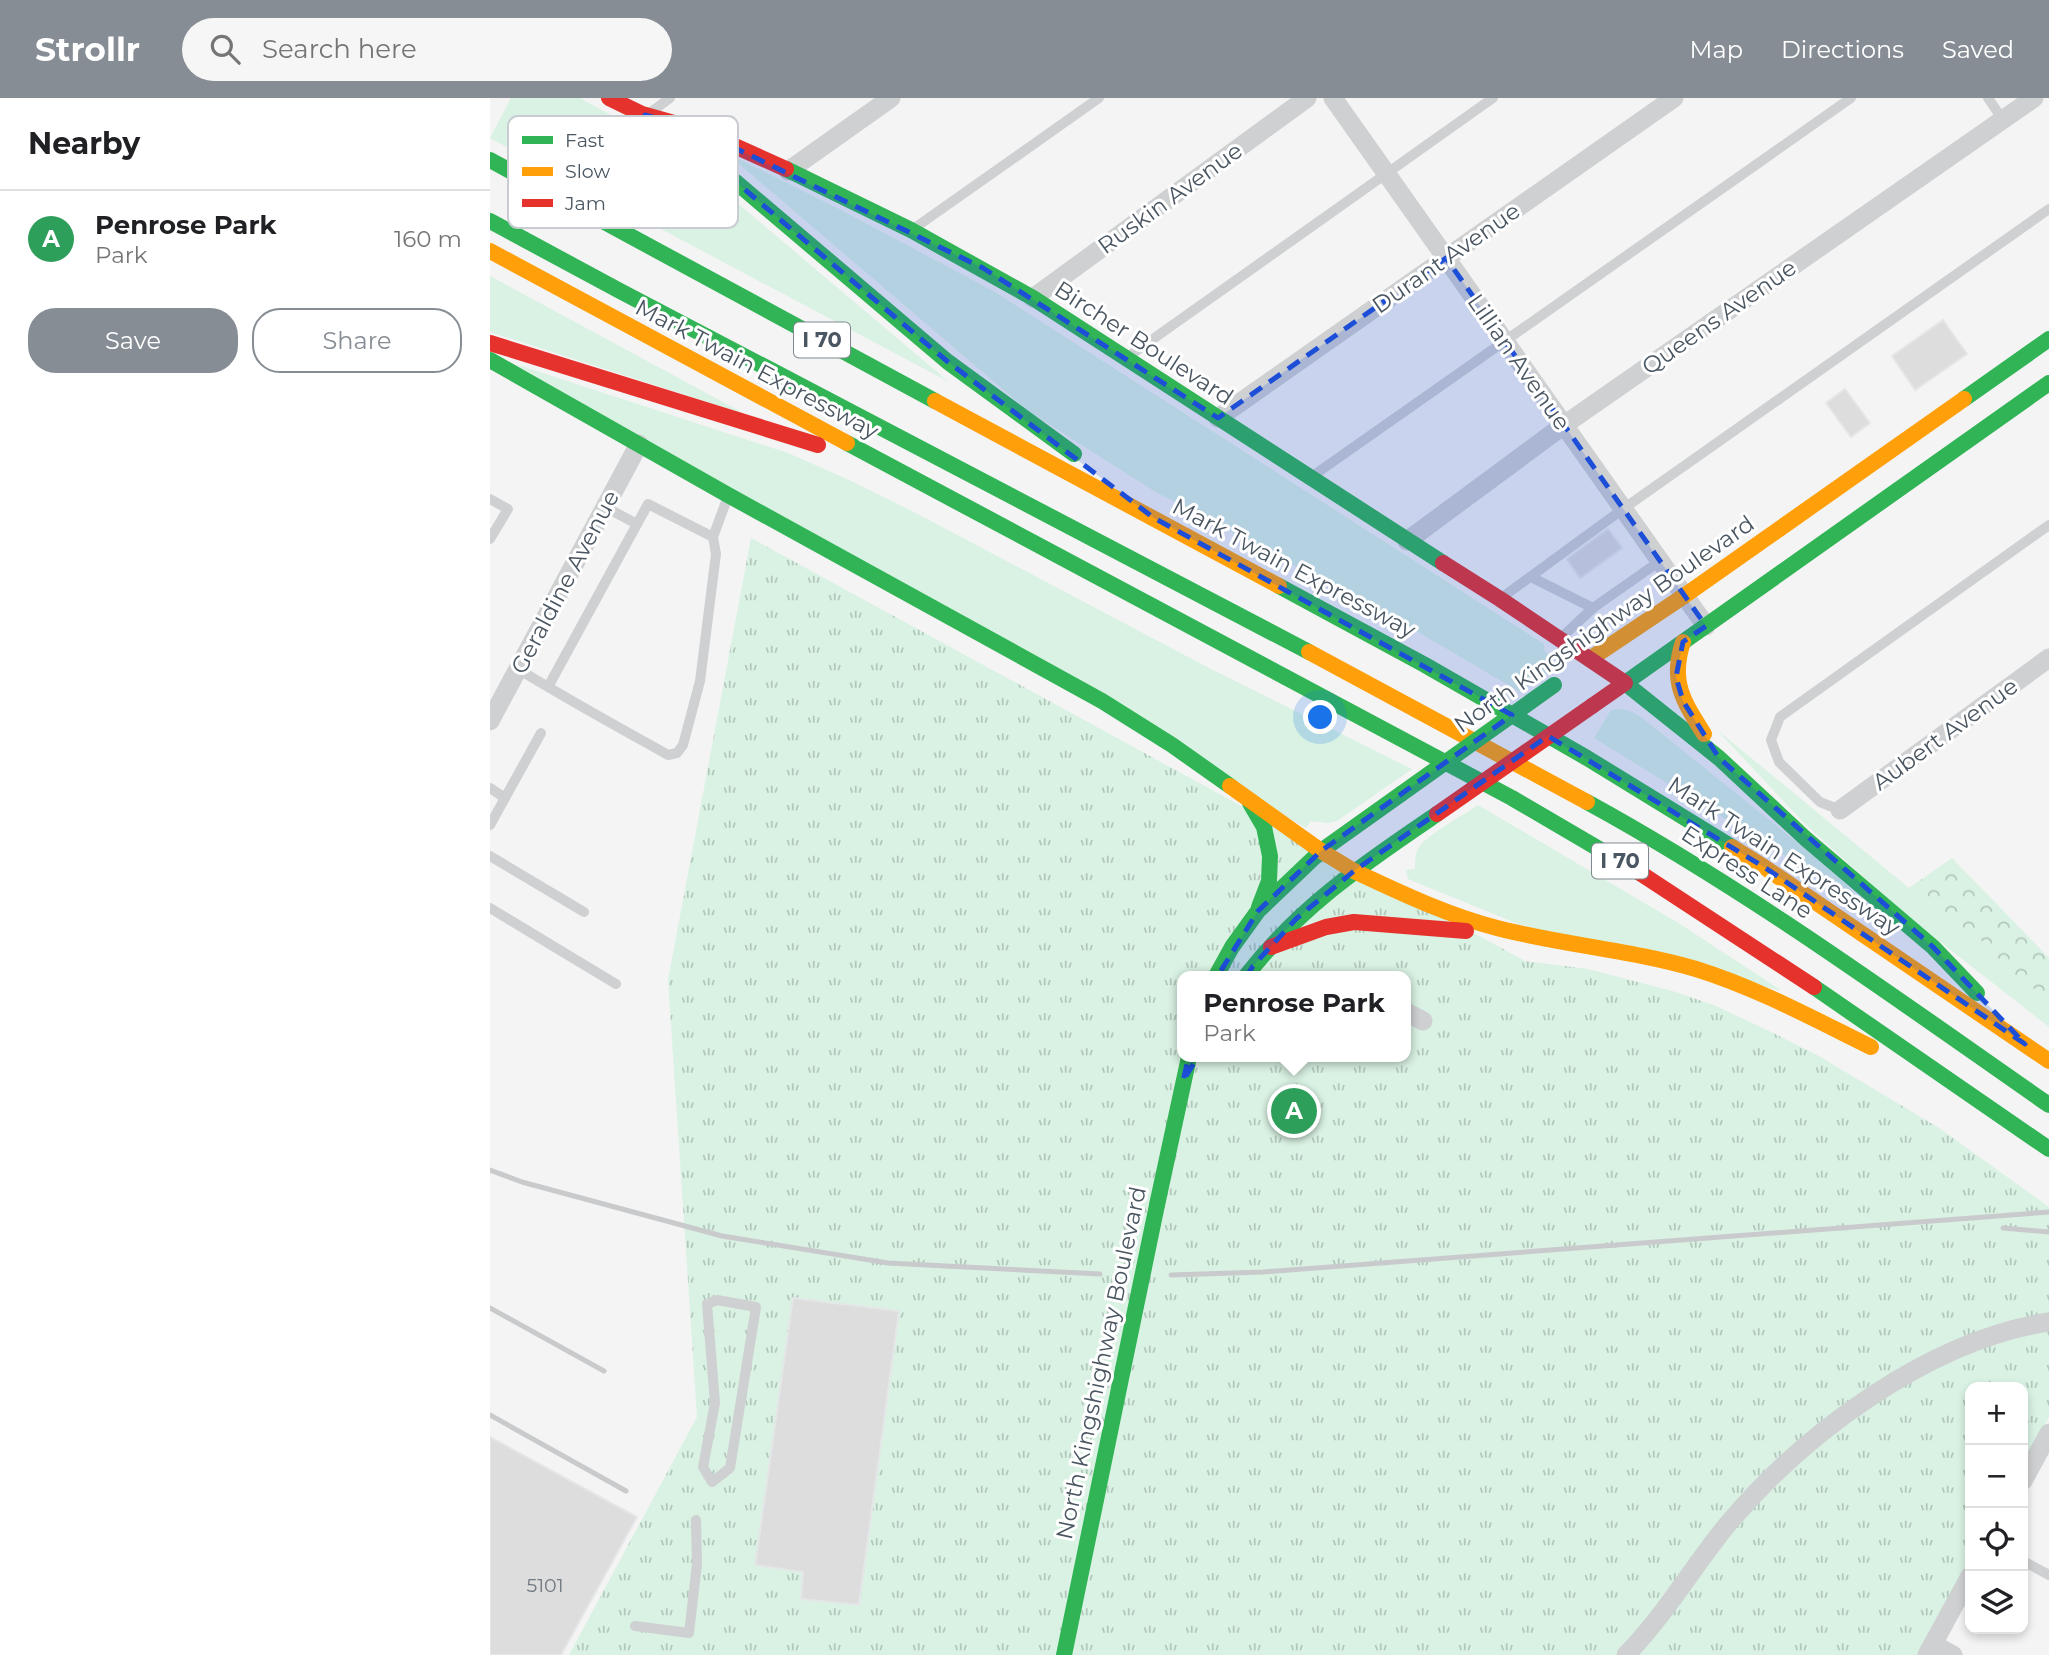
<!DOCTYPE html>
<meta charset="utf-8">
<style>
:root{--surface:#fff;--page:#f6f6f6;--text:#202124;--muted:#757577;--line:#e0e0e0;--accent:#868d94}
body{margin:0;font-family:Montserrat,sans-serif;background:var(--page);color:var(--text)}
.controls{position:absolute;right:21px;bottom:21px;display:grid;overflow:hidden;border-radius:14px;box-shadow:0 4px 10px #0003}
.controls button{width:63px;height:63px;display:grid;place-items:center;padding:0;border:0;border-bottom:2px solid var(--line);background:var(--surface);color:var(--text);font:35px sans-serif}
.you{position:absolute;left:831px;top:620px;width:24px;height:24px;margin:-18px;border:5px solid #fff;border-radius:50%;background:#1a73e8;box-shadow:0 0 0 10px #1a73e833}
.badge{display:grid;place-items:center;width:46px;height:46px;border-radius:50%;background:var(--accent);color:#fff;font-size:23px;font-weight:700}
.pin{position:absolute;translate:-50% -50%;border:4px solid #fff;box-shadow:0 2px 7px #0006}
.popup{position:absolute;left:687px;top:873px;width:234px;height:91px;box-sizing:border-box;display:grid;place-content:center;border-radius:14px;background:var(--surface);filter:drop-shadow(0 2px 5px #0005);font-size:23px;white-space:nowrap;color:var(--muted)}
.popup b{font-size:26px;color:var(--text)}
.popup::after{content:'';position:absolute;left:50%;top:100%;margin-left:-14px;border:14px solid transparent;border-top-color:var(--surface)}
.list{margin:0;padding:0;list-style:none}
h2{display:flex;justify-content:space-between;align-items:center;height:91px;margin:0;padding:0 28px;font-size:30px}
h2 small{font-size:23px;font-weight:400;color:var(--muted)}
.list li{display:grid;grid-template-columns:46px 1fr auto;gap:21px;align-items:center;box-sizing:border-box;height:98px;padding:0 28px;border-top:2px solid var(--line)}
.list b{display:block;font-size:26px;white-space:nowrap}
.list p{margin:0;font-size:23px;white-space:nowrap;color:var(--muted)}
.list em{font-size:23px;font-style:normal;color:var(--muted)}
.actions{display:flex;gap:14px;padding:21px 28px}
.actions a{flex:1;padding:16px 0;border:2px solid var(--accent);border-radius:28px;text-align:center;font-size:24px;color:var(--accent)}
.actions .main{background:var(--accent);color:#fff}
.icon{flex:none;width:38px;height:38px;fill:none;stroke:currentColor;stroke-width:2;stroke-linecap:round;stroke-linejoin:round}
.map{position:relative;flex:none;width:1559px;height:1557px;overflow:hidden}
header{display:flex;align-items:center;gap:42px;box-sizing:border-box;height:98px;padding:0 35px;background:var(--accent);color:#fff}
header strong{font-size:33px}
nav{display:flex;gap:38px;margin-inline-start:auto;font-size:24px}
.search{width:490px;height:63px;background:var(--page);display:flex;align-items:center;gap:18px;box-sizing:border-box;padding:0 24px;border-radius:38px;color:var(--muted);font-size:26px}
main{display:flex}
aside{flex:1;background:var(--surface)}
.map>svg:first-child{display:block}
</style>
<header>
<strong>Strollr</strong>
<div class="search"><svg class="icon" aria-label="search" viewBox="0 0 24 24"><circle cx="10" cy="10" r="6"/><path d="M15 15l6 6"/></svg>Search here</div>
<nav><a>Map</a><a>Directions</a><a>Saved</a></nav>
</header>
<main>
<aside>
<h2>Nearby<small></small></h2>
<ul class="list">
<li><span class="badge" style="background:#2e9e5b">A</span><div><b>Penrose Park</b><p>Park</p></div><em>160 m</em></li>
</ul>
<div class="actions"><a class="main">Save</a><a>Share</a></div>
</aside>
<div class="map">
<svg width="1559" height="1557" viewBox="0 0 1559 1557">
<defs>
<pattern id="forest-crowns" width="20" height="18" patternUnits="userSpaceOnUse" patternTransform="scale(1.75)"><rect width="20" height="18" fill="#d9f2e3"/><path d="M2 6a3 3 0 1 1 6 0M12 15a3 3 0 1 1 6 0" fill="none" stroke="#b2c7bb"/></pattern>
<pattern id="park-tufts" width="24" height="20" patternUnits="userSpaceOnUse" patternTransform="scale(1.75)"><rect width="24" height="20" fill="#d9f2e3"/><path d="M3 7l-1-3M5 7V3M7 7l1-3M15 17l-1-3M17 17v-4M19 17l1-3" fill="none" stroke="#b2c7bb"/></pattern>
</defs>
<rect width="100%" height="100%" fill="#f4f4f4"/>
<g fill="#d9f2e3">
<polygon points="21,0 90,0 139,27 226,87 459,284 0,40"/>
<path d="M235 54 353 113 505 194 1054 546V552C1062 559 1062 567 1058 575L1030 594 923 531 664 393 537 312Z"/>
<polygon points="0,178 255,316 0,234"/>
<polygon points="25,266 298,355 357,381 418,411 721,571 922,671 847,723 838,725 821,723 816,730"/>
<polygon points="1129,611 1140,613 1151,619 1343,773 1387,818 1307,765 1104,640 1121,612"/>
<polygon points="1226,631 1419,790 1496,846 1525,880 1559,899 1559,929 1416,817 1315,726"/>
<path d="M988 707 1190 826 1292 893 1028 826 918 781 916 772 925 771C925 764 925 755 929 749 938 736 974 717 988 707Z"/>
</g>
<polygon fill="url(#forest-crowns)" points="1462,760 1559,860 1559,899 1525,880 1496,846 1419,790"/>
<path fill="url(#park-tufts)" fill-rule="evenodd" d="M261 440 1035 863 1098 871 1186 894 1226 908 1279 933 1327 957 1449 1030 1559 1109V1319L1533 1367V1289H1480V1462L1428 1557H79L207 1319 178 882ZM692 878H916V959H692Z"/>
<g fill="#ddddde" stroke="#e5e6e7" stroke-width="2">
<polygon points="1453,222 1477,256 1425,292 1402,258"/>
<polygon points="1355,291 1380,325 1361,339 1336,305"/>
<polygon points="1118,431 1132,450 1090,480 1077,461"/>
<polygon points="303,1200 409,1213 369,1507 311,1501 313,1474 265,1467"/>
<polygon points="0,1339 147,1419 71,1557 0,1557"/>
</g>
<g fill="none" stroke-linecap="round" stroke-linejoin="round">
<g stroke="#ced0d2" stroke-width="10">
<polyline points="1498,0 1513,22"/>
<polyline points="161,14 180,0"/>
<polyline points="426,129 609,0"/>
<polyline points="639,258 1003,0"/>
<polyline points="824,377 1361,0"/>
<polyline points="0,401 18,411 0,441"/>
<polyline points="115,409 147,426"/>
<polyline points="223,439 237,401"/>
<polyline points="1041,479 1103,510"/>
<polyline points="1014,498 1133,411 1559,111"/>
<polyline points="1073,538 1103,510 1170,463"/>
<path d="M28 571C77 601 128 629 178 657L187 655 193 647 210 583 226 456 223 439 158 406 58 589"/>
<polyline points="0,690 15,700"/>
<polyline points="1350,712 1330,704 1289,664 1281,642 1290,619 1559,427"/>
<polyline points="0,727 51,635"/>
<polyline points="0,758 94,814"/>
<polyline points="0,810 126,886"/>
<polygon points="227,1202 266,1209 240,1370 222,1384 213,1369 225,1305 217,1206"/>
<polyline points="1533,1463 1559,1477"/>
<polyline points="145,1528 199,1535 207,1466 206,1422"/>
</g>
<g stroke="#ced0d2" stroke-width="19">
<polyline points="843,0 1216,528"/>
<polyline points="298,73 401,0"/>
<polyline points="543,200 817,0"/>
<polyline points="728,320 1184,0"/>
<polyline points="917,443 1074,327 1544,0"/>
<polyline points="0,623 149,346"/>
<polyline points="1350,712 1559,560"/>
<polyline points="916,914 933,923"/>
<polyline points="1533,1383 1559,1335"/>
<polyline points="1443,1546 1463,1557"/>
<path d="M1136 1557C1175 1517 1202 1470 1237 1427 1313 1336 1439 1242 1559 1224"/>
<polyline points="1437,1557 1480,1478"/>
</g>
<g stroke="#30b455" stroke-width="16">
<polyline points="155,17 247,85 458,264 584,356"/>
<polyline points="0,62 445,303"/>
<polyline points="296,71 421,132 543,200 953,465"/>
<polyline points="0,123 130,193 819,554"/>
<polyline points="0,262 238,397 612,603 682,647 740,688"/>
<polyline points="1474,301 1559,241"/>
<polyline points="357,345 1022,700 1150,775"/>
<polyline points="789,488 935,567 1097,660 1242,749"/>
<polyline points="1135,585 1559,285"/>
<polyline points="1135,585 1229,660 1316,741 1443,849 1487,895"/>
<path d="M1097 704C1258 792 1408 902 1559 1007"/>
<polyline points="760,705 774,729 780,758 779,783 769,809"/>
<polyline points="726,878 742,849 768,813 831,753 911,696"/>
<path d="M756 878C810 808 875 765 947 716"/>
<polyline points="1324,889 1559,1051"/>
<polyline points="667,1107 699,959"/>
<polyline points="574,1557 633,1271"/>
</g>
<g stroke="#ff9f0a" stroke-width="16">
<polyline points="0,153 357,345"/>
<polyline points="445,303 789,488"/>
<path d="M1193 544C1180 583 1193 603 1214 636"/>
<polyline points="819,554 1097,704"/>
<polyline points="1100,561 1194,498 1474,301"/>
<polyline points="740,688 831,753 864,773"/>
<polyline points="1242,749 1274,769 1559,963"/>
<path d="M864 773C911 795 957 817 1007 830 1073 847 1141 852 1206 871 1267 890 1324 921 1381 949"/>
</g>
<g stroke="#e5322d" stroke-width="16">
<polyline points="119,0 152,16 209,32 296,71"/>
<polyline points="0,245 328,347"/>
<polyline points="953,465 1010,501 1135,585 1102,608"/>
<polyline points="1150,775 1324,889"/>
<polyline points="781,849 836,829 864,824 976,833"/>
</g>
<g stroke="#c9cacc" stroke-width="5">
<polyline points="0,1072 32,1084 232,1138 398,1165 610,1176"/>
<polyline points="1513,1130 1559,1134"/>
<polyline points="681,1177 773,1174 1559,1114"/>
<polyline points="0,1210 114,1273"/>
<polyline points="0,1317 136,1393"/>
</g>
<g stroke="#30b455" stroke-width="16">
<polyline points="911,696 1064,587"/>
<polyline points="633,1271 667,1107"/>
</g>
<polyline stroke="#e5322d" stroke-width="16" points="947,716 1102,608"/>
</g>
<path fill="#1d4ed8" fill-opacity="0.2" stroke="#1d4ed8" stroke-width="5" stroke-dasharray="14 9" stroke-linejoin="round" d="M155 17 206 31 493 170 728 320 956 160 1216 528 1193 544 1186 579 1193 603 1229 660 1443 849 1535 946 1274 769 1058 638 864 773 806 821 763 868 693 983 712 903 768 813 831 753 1022 617 664 420 458 264 247 85Z"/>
<g text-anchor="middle" stroke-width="6" stroke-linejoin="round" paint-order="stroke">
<g font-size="19" fill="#707881">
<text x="55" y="1494">5101</text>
</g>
<g fill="#fff" stroke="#808990" stroke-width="2">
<rect x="304" y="224.5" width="56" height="35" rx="5"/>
<rect x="1102" y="745.5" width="56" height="35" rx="5"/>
</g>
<g font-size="21" font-weight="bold" fill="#4a5661">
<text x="332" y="249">I 70</text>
<text x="1130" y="770">I 70</text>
</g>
<g font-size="23" fill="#4a5661" stroke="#fff">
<text transform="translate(680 100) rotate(-36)" y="8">Ruskin Avenue</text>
<text transform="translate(956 160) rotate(-35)" y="8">Durant Avenue</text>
<text transform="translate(1229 219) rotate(-35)" y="8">Queens Avenue</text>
<text transform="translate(654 245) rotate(33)" y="8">Bircher Boulevard</text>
<text transform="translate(1029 264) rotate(55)" y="8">Lillian Avenue</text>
<text transform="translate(267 271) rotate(28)" y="8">Mark Twain Expressway</text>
<text transform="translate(804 470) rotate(28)" y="8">Mark Twain Expressway</text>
<text transform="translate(75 484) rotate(-62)" y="8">Geraldine Avenue</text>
<text transform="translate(1114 526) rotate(-35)" y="8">North Kingshighway Boulevard</text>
<text transform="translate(1455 636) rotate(-36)" y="8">Aubert Avenue</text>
<text transform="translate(1294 758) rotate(33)" y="8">Mark Twain Expressway</text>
<text transform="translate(1257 774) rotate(33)" y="8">Express Lane</text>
<text transform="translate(611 1265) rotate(-78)" y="8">North Kingshighway Boulevard</text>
</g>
</g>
<rect x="18" y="18" width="230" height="112" rx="10" fill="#fff" stroke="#c9ccd0" stroke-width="2"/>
<rect x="32" y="38" width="31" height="8" fill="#30b455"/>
<rect x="32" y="69" width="31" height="9" fill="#ff9f0a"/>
<rect x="32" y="101" width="31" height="8" fill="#e5322d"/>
<g font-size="19" fill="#4a5661">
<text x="75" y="49">Fast</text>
<text x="75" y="80">Slow</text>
<text x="75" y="112">Jam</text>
</g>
</svg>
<div class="controls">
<button>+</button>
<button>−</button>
<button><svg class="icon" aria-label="locate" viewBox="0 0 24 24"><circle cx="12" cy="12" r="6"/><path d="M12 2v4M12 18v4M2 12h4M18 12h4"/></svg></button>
<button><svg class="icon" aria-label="layers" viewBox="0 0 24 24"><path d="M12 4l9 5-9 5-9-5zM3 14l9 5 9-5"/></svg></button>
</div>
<div class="you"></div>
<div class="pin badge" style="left:804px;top:1013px;background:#2e9e5b">A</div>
<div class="popup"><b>Penrose Park</b>Park</div>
</div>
</main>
